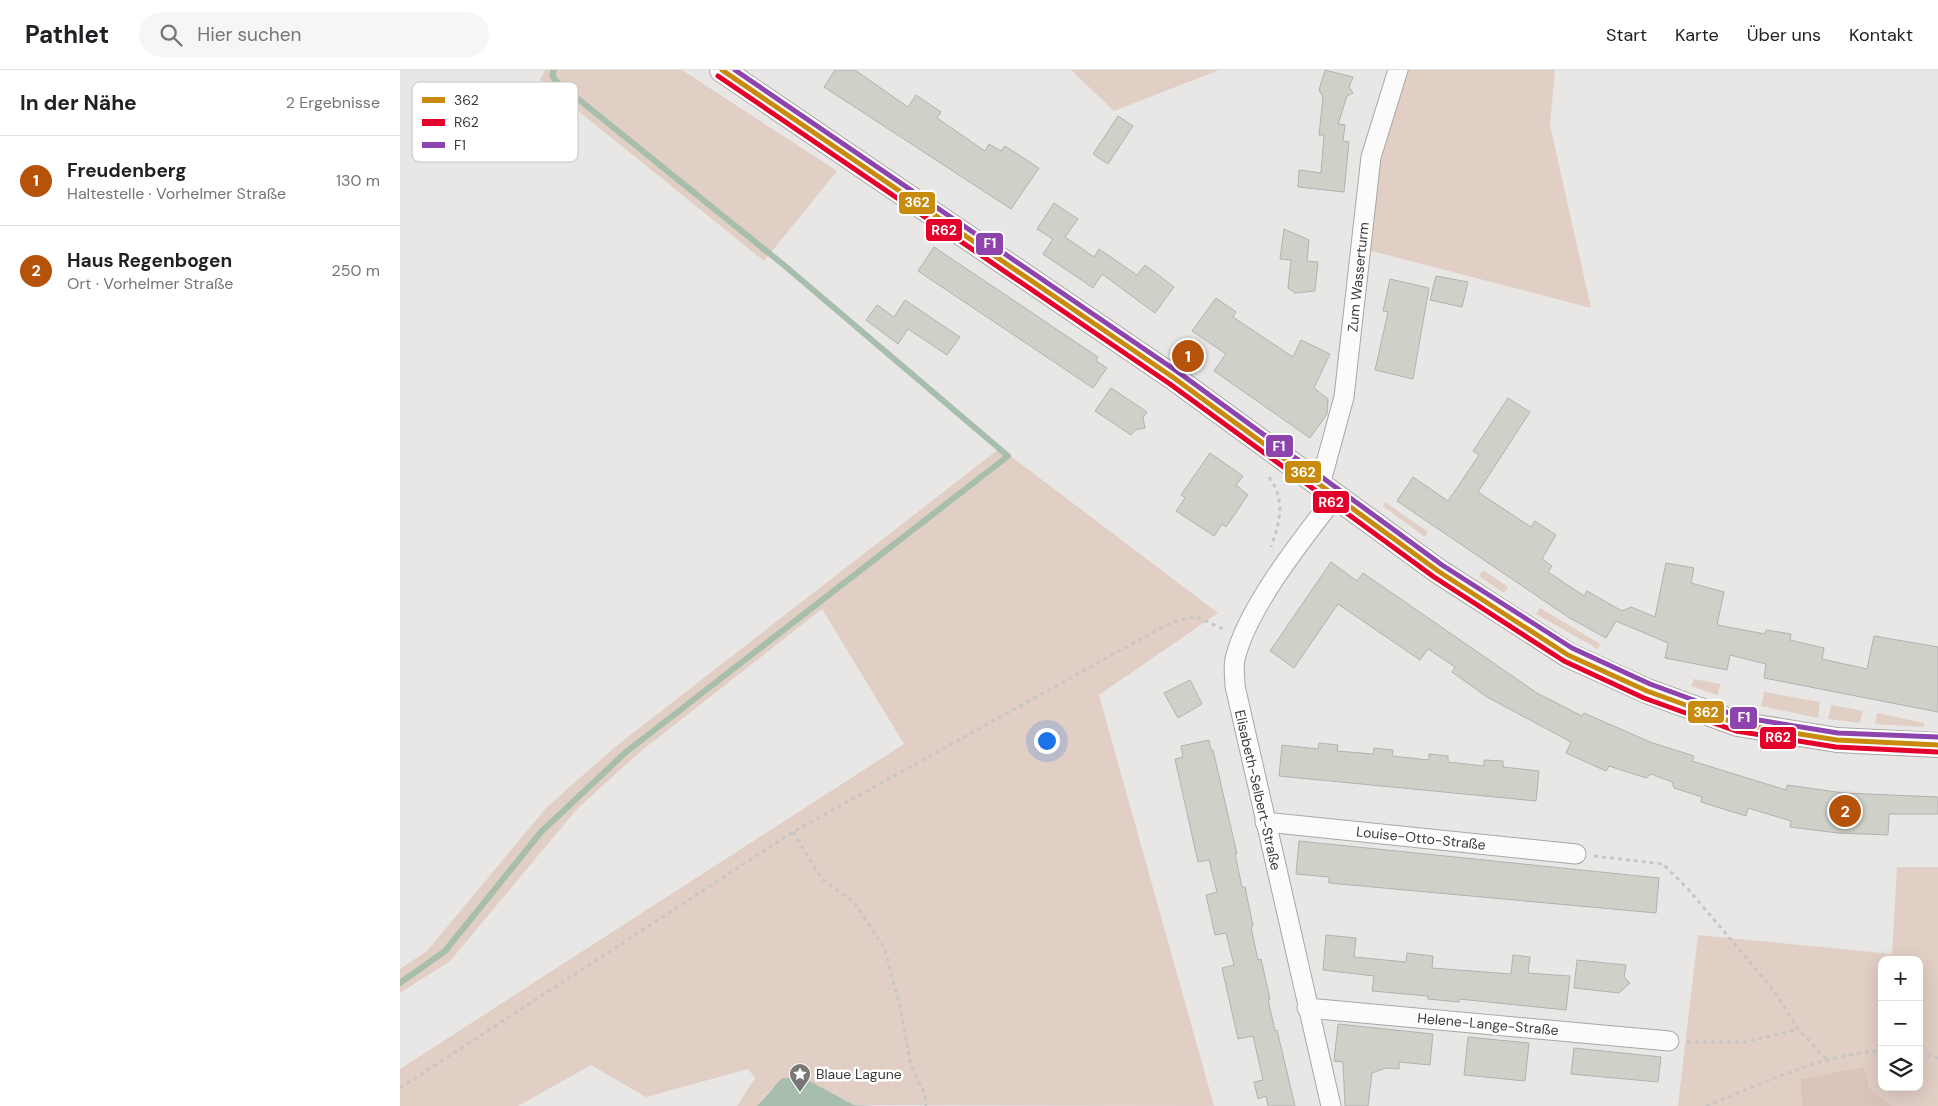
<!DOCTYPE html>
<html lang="de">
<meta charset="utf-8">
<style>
:root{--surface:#fff;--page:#f6f6f6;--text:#202124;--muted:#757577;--line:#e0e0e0;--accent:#b45309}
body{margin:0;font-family:"DM Sans",sans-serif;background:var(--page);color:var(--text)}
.controls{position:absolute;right:15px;bottom:15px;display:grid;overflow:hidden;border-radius:10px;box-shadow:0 5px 20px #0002}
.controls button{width:45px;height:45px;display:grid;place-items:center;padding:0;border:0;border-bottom:1px solid var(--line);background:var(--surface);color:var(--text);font:25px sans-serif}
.you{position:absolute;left:646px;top:670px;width:18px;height:18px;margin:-12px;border:4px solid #fff;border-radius:50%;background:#1a73e8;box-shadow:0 0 0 8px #1a73e833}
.badge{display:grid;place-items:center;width:32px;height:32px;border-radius:50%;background:var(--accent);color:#fff;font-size:16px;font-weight:700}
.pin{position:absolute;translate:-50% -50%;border:2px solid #fff;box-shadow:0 1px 5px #0006}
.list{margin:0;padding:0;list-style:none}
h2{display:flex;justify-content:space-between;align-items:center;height:65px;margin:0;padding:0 20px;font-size:21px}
h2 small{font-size:16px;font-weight:400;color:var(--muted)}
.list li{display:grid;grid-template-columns:32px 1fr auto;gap:15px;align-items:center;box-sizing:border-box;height:90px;padding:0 20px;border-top:1px solid var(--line)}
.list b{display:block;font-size:19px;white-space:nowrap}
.list p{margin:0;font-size:16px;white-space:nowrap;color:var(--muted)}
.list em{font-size:16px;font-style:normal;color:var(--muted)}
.icon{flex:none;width:28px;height:28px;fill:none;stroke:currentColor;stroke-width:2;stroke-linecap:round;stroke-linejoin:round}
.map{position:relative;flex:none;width:1538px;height:1036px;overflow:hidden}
header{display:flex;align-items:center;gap:30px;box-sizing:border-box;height:70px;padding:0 25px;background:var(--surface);border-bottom:1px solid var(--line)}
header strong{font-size:24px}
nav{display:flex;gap:28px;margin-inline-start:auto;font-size:18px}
.search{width:350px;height:45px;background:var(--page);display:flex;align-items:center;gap:12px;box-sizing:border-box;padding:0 18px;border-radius:28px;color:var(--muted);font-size:19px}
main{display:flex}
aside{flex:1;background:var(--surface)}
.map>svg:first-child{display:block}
</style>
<header>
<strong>Pathlet</strong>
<div class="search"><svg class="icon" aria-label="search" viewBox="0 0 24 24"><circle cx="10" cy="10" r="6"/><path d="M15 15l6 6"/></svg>Hier suchen</div>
<nav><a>Start</a><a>Karte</a><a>Über uns</a><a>Kontakt</a></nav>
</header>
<main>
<aside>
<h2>In der Nähe<small>2 Ergebnisse</small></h2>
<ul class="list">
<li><span class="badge">1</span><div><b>Freudenberg</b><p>Haltestelle · Vorhelmer Straße</p></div><em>130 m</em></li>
<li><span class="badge">2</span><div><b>Haus Regenbogen</b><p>Ort · Vorhelmer Straße</p></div><em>250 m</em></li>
</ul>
</aside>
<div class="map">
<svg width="1538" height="1036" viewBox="0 0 1538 1036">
<rect width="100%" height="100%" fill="#e8e7e5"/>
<g fill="#e1cec5" fill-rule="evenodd">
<polygon points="145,0 282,0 437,101 364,191 140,10"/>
<polygon points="671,0 819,0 714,41"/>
<polygon points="1007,0 1155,0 1150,55 1191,238 968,180 978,90"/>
<polygon points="600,378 818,543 699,625 814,1036 454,1035 404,1008 372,1018 357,1036 337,1036 355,1008 348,999 246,1027 191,995 118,1036 0,1036 0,999 504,674 422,539 241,681 177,739 50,891 0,923 0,899 27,881 147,737 215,677"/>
<polygon points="985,432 1028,462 1025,467 983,436"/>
<polygon points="1083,500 1108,517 1104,523 1079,506"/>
<polygon points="1140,538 1200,574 1198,579 1136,544"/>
<polygon points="1294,609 1320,614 1318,625 1291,616"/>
<polygon points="1364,622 1420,632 1418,648 1361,636"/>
<polygon points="1431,635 1463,641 1460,653 1428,649"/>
<polygon points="1477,643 1524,653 1524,657 1475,654"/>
<path d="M1497 797H1538V1036H1492L1469 1018 1464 998 1400 1009 1402 1036H1278L1298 865 1492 884ZM1482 890H1519V1017H1482Z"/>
</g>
<polygon fill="#dac5bb" points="1464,997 1469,1018 1492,1036 1402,1036 1400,1009"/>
<polygon fill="#a7beac" points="382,1008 404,1008 454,1035 473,1036 357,1036"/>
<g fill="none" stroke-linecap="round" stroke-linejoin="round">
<polyline stroke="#a7beac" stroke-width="6" points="0,913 45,881 141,762 226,682 608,386 385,196 156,11 152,5 154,0"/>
</g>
<g fill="#cfd1c9" stroke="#b2b1b0">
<polygon points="435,0 455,0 508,37 516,25 541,42 537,48 585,81 589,74 601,81 605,76 639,98 611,139 424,17"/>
<polygon points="925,0 953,7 949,17 953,23 947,26 938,54 945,55 943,71 949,72 944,122 898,117 899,100 921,103 924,65 919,65 923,27 919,20"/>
<polygon points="718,46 733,56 708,94 693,84"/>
<polygon points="654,133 678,149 665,167 694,187 699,179 737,205 745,195 774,217 755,243 702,204 693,218 643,184 653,169 637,159"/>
<polygon points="884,159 909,170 907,191 918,192 915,221 895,223 888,218 891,190 880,189"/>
<polygon points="534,177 698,287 696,291 707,298 693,318 518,201"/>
<polygon points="1036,206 1068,212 1062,237 1030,230"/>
<polygon points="990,209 1029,218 1013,309 975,300 988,242 983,241"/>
<polygon points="816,228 836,242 833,247 893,287 901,270 930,284 914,318 928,329 927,344 910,368 814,301 826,284 792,261"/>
<polygon points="505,230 560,267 547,285 508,259 498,274 466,250 477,235 494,247"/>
<polygon points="711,318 747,342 743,347 745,358 735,360 731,365 695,341"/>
<polygon points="1108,328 1130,342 1078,422 1131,457 1135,451 1156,465 1142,489 1152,496 1148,502 1184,526 1187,521 1222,541 1231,537 1255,547 1266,493 1294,498 1291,513 1324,522 1317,555 1365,564 1366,560 1391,564 1390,570 1424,578 1422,589 1467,599 1474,566 1538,577 1538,642 1364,608 1366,594 1330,585 1327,600 1265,588 1268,573 1216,551 1206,568 1168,547 997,431 1013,407 1048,431 1079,385 1073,381"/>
<polygon points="810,383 843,406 836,415 848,425 826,457 822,454 814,466 776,441 785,428 781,425"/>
<polygon points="931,492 957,511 963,503 1137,623 1182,646 1184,643 1250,672 1294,686 1292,691 1386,720 1387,715 1444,723 1538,727 1538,744 1489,744 1488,765 1438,763 1390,757 1391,751 1348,738 1346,746 1301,732 1302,727 1274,718 1272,712 1251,704 1246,708 1209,696 1206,701 1166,683 1171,672 1087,627 1052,602 1055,597 1028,579 1020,590 938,534 894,598 870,581"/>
<polygon points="790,610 802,634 778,648 764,623"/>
<polygon points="809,670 811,680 813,680 837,784 835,784 842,817 845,817 853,856 851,857 858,890 861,889 870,929 868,929 875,961 877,960 895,1036 868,1036 866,1026 858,1029 854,1012 863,1010 853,966 838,969 822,898 834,895 826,863 815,865 806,825 817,822 809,790 798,792 775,689 783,687 781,676"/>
<polygon points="919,673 938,675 937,681 973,684 974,678 993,680 992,686 1029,690 1029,684 1048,686 1048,692 1084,696 1084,690 1103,691 1103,697 1139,701 1136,731 879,706 882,675 918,679"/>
<polygon points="899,771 1259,808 1256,843 929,813 929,807 896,804"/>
<polygon points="926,865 956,868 954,887 1006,892 1007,883 1033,886 1032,898 1111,904 1113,885 1130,887 1128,903 1170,906 1166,940 1059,929 1059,932 1028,929 1028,926 972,921 974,906 923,900"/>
<polygon points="1177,890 1226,895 1224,907 1230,913 1219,923 1174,918"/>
<polygon points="938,954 1033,964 1030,995 999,992 999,999 986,998 972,1003 968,1036 945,1036 943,992 934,991"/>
<polygon points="1068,967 1129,973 1125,1011 1064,1005"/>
<polygon points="1174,978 1261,987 1258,1012 1171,1004"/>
</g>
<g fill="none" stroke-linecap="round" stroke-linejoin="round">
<g stroke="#a8a7a6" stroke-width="21">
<g id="minor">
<polyline points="920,415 944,327 971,87 998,0"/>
<polyline points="865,752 1176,784"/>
<polyline points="907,938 1269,971"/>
<path d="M931 1036 835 616C835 607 833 597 835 589 847 538 903 468 935 427"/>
</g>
</g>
<g stroke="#a8a7a6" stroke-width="26">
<polyline id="tertiary" points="322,0 774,308 1038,501 1168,585 1247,621 1338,654 1437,670 1538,675"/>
</g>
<g stroke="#c7c6c5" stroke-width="3" stroke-dasharray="4 4" stroke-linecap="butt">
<path d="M869 407C886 431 880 451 871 477"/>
<polyline points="393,762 422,809 455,833 485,879 501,941 511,996 525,1024 526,1036"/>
<polyline points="1194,786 1263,794 1288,819 1349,891 1374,921 1398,959 1426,989"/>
<polyline points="1287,972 1345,972 1398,959"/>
<polyline points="1519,984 1538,988"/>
<polyline points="0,1018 393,762 748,565 772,552 796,547 826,560"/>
<path d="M1306 1036C1363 1014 1420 984 1482 981"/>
</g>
<use href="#minor" stroke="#fcfbfb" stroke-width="19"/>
<use href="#tertiary" stroke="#fcfbfb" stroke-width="24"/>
<g stroke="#fff" stroke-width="9">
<polyline id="bus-1" points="322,0 774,308 1038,501 1168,585 1247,621 1338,654 1437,670 1538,675"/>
</g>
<g stroke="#fff" stroke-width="9">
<polyline id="bus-2" points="318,6 770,314 1034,507 1164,591 1244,628 1336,661 1436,677 1538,682"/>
</g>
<g stroke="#fff" stroke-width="9">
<polyline id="bus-3" points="335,0 778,302 1042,495 1172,578 1250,614 1340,647 1438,663 1538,667"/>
</g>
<use href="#bus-1" stroke="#c88b0e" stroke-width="5"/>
<use href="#bus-2" stroke="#e4002b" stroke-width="5"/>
<use href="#bus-3" stroke="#8e44ad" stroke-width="5"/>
</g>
<defs>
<g id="sight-pin" transform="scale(1.125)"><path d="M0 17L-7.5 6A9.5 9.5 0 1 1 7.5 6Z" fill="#787775" stroke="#fff"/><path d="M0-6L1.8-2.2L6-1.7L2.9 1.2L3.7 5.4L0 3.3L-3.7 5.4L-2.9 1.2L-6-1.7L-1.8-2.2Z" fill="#fff"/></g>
</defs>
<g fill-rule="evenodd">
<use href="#sight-pin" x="400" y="1004"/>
</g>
<g text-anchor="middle" stroke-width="5" stroke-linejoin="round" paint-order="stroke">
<g font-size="14" fill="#3b3b39" stroke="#fff">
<text transform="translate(958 207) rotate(-84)" y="5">Zum Wasserturm</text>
<text transform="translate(858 720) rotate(77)" y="5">Elisabeth-Selbert-Straße</text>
<text transform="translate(1021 768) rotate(6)" y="5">Louise-Otto-Straße</text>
<text transform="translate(1088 954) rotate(5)" y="5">Helene-Lange-Straße</text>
</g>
<g font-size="14" fill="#3b3b39" stroke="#fff" text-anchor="start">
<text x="416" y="1009">Blaue Lagune</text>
</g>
</g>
<rect x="12" y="12" width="166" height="80" rx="8" fill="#fff" stroke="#c4c4c4" stroke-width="1"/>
<rect x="22" y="27" width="23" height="6" fill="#c88b0e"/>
<rect x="22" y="49" width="23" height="7" fill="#e4002b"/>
<rect x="22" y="72" width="23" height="6" fill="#8e44ad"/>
<g font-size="14" fill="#3b3b39">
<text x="54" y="35">362</text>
<text x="54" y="57">R62</text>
<text x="54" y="80">F1</text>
</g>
<g stroke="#fff" stroke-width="2">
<rect x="498" y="121" width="38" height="24" rx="5" fill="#c88b0e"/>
<rect x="525" y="148" width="38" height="24" rx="5" fill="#e4002b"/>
<rect x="575" y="162" width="29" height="24" rx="5" fill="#8e44ad"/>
<rect x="865" y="364" width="29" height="24" rx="5" fill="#8e44ad"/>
<rect x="884" y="390" width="38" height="24" rx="5" fill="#c88b0e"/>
<rect x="912" y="420" width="38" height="24" rx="5" fill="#e4002b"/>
<rect x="1287" y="630" width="38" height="24" rx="5" fill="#c88b0e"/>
<rect x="1329" y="636" width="29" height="24" rx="5" fill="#8e44ad"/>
<rect x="1359" y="656" width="38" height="24" rx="5" fill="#e4002b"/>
</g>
<g font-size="14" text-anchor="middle" font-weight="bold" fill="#fff">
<text x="517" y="137">362</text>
<text x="544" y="165">R62</text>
<text x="590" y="178">F1</text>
<text x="879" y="381">F1</text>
<text x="903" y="407">362</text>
<text x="931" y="437">R62</text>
<text x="1306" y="647">362</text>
<text x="1344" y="652">F1</text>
<text x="1378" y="672">R62</text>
</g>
</svg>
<div class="controls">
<button>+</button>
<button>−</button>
<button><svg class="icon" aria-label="layers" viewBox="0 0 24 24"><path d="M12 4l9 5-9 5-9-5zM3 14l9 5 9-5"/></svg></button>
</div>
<div class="you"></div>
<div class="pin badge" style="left:788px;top:286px">1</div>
<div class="pin badge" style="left:1445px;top:741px">2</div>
</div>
</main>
